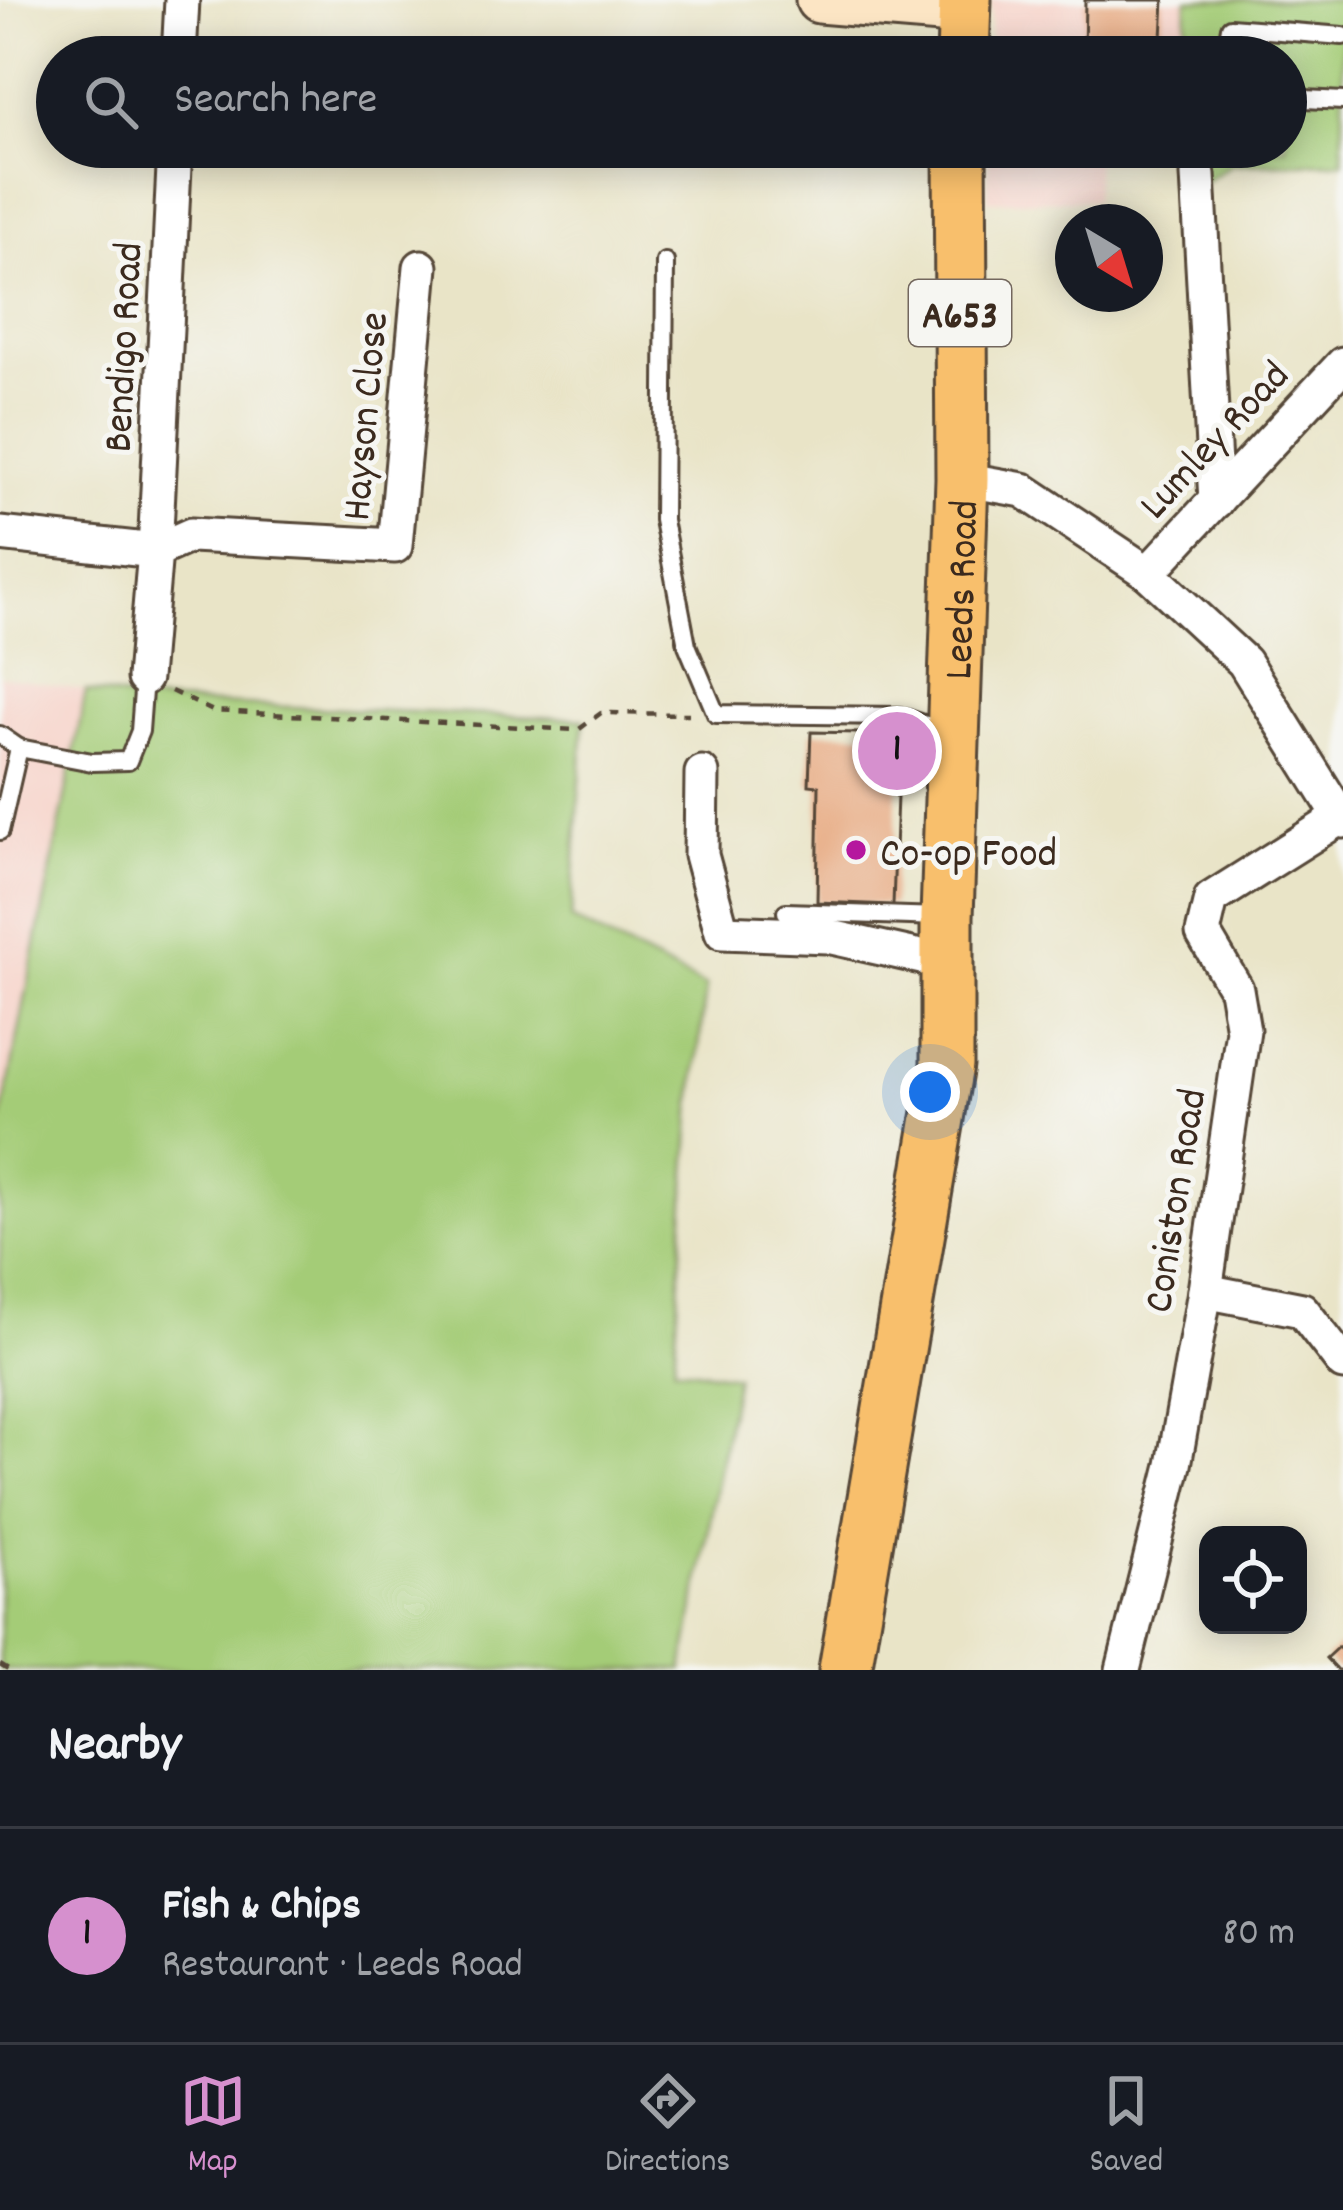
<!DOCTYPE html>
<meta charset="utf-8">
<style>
:root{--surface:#171b24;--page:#242831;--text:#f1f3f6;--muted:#9ea1a6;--line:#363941;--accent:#d690ce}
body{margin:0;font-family:Dekko,sans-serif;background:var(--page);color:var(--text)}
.controls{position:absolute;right:36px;bottom:36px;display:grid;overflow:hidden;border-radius:24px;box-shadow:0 6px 30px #0003}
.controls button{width:108px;height:108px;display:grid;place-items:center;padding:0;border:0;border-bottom:3px solid var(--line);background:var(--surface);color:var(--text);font:60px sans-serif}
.compass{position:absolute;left:1055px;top:204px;width:108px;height:108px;border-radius:50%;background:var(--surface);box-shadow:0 6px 30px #0003;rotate:142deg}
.you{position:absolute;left:930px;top:1092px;width:42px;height:42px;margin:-30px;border:9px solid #fff;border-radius:50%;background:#1a73e8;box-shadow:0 0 0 18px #1a73e833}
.badge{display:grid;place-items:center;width:78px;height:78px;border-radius:50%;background:var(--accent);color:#111;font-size:39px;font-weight:700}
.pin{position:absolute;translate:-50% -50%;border:6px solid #fff;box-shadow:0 3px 12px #0006}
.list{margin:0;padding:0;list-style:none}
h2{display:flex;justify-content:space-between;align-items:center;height:156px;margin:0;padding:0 48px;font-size:51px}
h2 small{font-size:39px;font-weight:400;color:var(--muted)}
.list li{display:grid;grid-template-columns:78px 1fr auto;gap:36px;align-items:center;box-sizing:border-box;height:216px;padding:0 48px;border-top:3px solid var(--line)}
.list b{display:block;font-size:45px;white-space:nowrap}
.list p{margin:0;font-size:39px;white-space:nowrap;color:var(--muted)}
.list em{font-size:39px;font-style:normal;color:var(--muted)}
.icon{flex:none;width:66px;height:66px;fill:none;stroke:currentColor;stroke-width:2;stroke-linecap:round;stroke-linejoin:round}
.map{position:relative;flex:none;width:1343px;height:1670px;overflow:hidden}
.search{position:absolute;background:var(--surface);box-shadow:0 6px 30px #0003;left:36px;right:36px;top:36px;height:132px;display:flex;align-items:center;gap:30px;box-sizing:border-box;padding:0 42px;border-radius:66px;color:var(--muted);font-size:45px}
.sheet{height:372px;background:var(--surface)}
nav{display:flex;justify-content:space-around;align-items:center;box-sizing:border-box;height:168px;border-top:3px solid var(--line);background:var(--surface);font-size:33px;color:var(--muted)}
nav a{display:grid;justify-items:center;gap:6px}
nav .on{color:var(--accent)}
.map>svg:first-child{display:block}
</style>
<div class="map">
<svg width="1343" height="1670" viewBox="0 0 1343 1670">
<rect width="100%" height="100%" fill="#f6f6f2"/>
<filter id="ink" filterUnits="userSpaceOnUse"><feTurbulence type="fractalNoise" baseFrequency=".00833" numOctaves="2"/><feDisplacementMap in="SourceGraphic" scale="24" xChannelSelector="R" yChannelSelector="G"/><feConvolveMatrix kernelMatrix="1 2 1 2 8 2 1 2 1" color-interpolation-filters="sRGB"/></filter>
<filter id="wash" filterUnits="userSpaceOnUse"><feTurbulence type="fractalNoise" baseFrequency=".004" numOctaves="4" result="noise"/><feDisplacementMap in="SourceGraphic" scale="48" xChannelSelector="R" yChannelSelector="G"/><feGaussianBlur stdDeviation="2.7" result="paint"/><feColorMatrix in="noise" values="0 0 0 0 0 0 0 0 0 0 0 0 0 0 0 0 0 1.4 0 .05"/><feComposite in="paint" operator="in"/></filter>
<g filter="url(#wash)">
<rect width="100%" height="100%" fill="#e9e4c7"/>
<g fill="#f7d1c7">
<polygon points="991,0 1187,0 1185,57 990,57"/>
<polygon points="989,147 1097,147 1095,200 988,201"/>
<polygon points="0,676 86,691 0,1127"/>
</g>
<g fill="#a4cc77" stroke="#707b4a" stroke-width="3">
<polygon points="1187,0 1343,0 1343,162 1232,164 1180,197 1182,147 1286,147 1286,57 1185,57"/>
<polygon points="86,691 144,701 584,719 571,919 706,987 691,1113 674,1367 736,1376 683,1670 0,1670 0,1127"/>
</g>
<g id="blocks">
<g fill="#e7a87f">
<polygon points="1085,0 1164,0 1161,57 1084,57"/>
<polygon points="811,732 905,734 897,796 893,905 817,902 819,786 809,785"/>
<polygon points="1338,1647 1343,1652 1343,1670 1337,1670 1326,1658"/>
</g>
</g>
</g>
<g filter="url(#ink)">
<use href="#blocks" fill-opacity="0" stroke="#554637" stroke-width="3"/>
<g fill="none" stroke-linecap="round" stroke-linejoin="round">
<g stroke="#554637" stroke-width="22">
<g id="lane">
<polyline points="1225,57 1230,27 1343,36"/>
<polyline points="1286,98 1343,101"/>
<polyline points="1198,175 1213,147"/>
<polyline points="665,262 663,520 687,645 716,714 899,716 948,732"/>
<polyline points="0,735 19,748"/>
<polyline points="0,831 19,748 92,762 128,761 140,731 144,678"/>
<polyline points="786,912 941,917"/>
</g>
</g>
<g stroke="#554637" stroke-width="39">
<g id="street">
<polyline points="179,57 182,0"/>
<polyline points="1198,175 1216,501"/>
<polyline points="962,479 1023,490 1148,573 1244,662 1343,821"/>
<polyline points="0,534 155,551"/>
<polyline points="155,551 191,535 395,546 421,267"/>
<polyline points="1148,573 1343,364"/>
<polyline points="144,678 155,551 175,147"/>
<polyline points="702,773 701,855 722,932 827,936 948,963"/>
<polyline points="1205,1291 1302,1310 1343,1363"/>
<polyline points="1123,1670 1174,1465 1205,1291 1243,1030 1236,989 1203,933 1211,899 1341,817"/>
</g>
</g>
<g stroke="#554637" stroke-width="51">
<polyline id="secondary" points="819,0 965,12"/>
</g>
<g stroke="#554637" stroke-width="57">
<g id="primary">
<polyline points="963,57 965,0"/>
<path id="s1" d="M845 1670 947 1065V917L962 479 960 147"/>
</g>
</g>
<g stroke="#554637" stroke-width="4.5" stroke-dasharray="9 9" stroke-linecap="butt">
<polyline points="171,691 213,711 578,730 601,713 689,714"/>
<polyline points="0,1665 8,1670"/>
</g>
<use href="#lane" stroke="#fff" stroke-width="16"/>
<use href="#street" stroke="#fff" stroke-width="33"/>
<use href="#secondary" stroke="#fce5c4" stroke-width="45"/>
<use href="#primary" stroke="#f8bf6c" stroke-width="51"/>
</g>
</g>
<circle fill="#b5179e" stroke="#f6f6f2" stroke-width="4.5" cx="856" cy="850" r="12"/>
<g text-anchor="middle" stroke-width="10" stroke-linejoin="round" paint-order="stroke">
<rect fill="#f6f6f2" stroke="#73675e" stroke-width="3" x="909" y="280" width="102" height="66" rx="9"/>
<g font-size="39" font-weight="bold" fill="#3b2a1e">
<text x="960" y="327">A653</text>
</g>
<g font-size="42" fill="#3b2a1e" stroke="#f6f6f2">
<text transform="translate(120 347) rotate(-87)" y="15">Bendigo Road</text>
<text transform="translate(362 416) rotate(-85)" y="15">Hayson Close</text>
<text transform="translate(1212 438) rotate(-47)" y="15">Lumley Road</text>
<text dy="15" stroke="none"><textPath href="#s1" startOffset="1089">Leeds Road</textPath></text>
<text transform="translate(1172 1200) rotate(-81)" y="15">Coniston Road</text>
</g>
<g font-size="42" fill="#3b2a1e" stroke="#f6f6f2" text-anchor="start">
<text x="880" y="865">Co-op Food</text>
</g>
</g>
</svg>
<div class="controls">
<button><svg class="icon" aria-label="locate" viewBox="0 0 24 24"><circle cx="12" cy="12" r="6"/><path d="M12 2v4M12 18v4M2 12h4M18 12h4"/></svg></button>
</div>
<svg class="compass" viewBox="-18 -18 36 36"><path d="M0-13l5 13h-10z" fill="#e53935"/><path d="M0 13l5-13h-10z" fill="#9ea1a6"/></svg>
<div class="you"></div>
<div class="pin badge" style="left:897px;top:751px">1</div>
<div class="search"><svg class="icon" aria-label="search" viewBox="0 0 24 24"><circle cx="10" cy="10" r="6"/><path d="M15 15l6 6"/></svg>Search here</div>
</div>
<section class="sheet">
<h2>Nearby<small></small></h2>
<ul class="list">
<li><span class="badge">1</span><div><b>Fish &amp; Chips</b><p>Restaurant · Leeds Road</p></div><em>80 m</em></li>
</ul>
</section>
<nav>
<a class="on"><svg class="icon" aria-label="map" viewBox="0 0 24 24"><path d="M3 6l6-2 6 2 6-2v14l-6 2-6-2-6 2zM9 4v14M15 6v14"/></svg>Map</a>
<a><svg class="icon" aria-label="directions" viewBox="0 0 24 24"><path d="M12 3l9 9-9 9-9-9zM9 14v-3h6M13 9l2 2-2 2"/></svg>Directions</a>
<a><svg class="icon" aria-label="saved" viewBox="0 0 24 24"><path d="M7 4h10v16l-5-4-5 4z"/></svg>Saved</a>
</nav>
